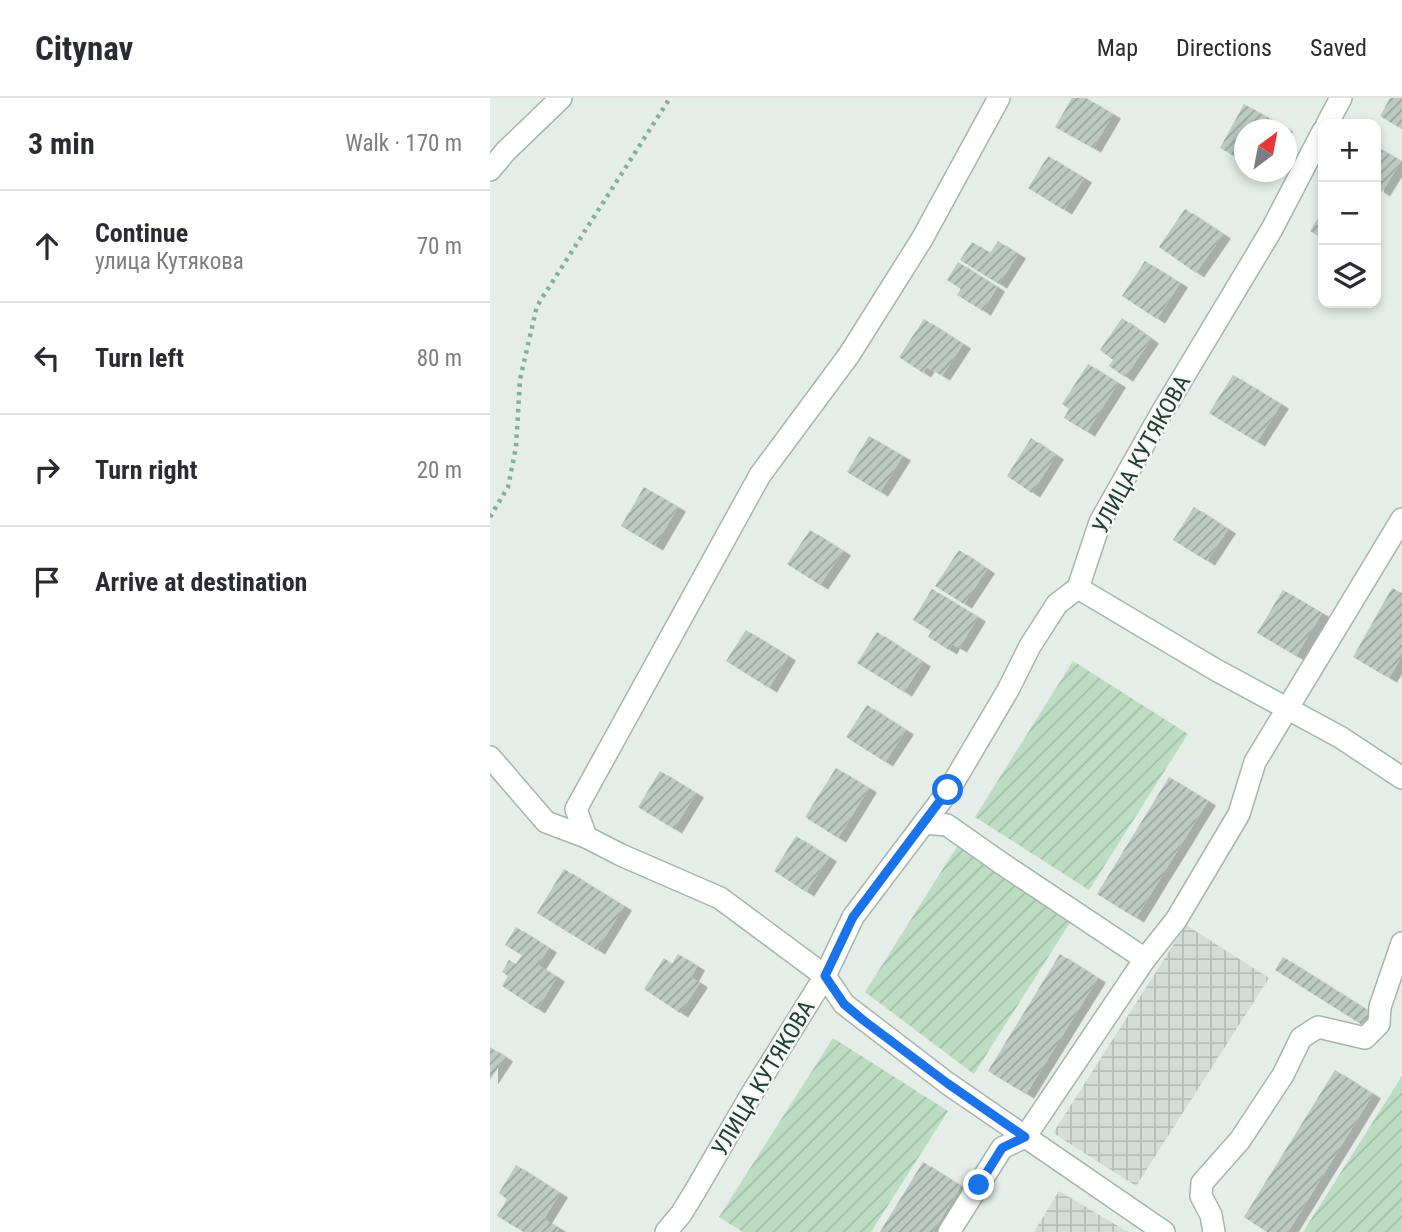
<!DOCTYPE html>
<meta charset="utf-8">
<style>
:root{--surface:#fff;--page:#f2f2f3;--text:#2b2b33;--muted:#7c7c81;--line:#e1e1e2}
body{margin:0;font-family:"Roboto Condensed",sans-serif;background:var(--page);color:var(--text)}
.controls{position:absolute;right:21px;top:21px;display:grid;overflow:hidden;border-radius:14px;box-shadow:0 4px 10px #0003}
.controls button{width:63px;height:63px;display:grid;place-items:center;padding:0;border:0;border-bottom:2px solid var(--line);background:var(--surface);color:var(--text);font:35px sans-serif}
.compass{position:absolute;left:744px;top:21px;width:63px;height:63px;border-radius:50%;background:var(--surface);box-shadow:0 4px 10px #0003;rotate:32deg}
.stop{position:absolute;width:21px;height:21px;margin:-16px;border:5px solid #1a73e8;border-radius:50%;background:#fff}
.stop.end{background:#1a73e8;border-color:#fff;box-shadow:0 2px 7px #0008}
.list{margin:0;padding:0;list-style:none}
h2{display:flex;justify-content:space-between;align-items:center;height:91px;margin:0;padding:0 28px;font-size:30px}
h2 small{font-size:23px;font-weight:400;color:var(--muted)}
.list li{display:grid;grid-template-columns:46px 1fr auto;gap:21px;align-items:center;box-sizing:border-box;height:112px;padding:0 28px;border-top:2px solid var(--line)}
.list b{display:block;font-size:26px;white-space:nowrap}
.list p{margin:0;font-size:23px;white-space:nowrap;color:var(--muted)}
.list em{font-size:23px;font-style:normal;color:var(--muted)}
.icon{flex:none;width:38px;height:38px;fill:none;stroke:currentColor;stroke-width:2;stroke-linecap:round;stroke-linejoin:round}
.map{position:relative;flex:none;width:912px;height:1134px;overflow:hidden}
header{display:flex;align-items:center;gap:42px;box-sizing:border-box;height:98px;padding:0 35px;background:var(--surface);border-bottom:2px solid var(--line)}
header strong{font-size:33px}
nav{display:flex;gap:38px;margin-inline-start:auto;font-size:24px}
main{display:flex}
aside{flex:1;background:var(--surface)}
.map>svg:first-child{display:block}
</style>
<header>
<strong>Citynav</strong>
<nav><a>Map</a><a>Directions</a><a>Saved</a></nav>
</header>
<main>
<aside>
<h2>3 min<small>Walk · 170 m</small></h2>
<ul class="list">
<li><svg class="icon" aria-label="ahead" viewBox="0 0 24 24"><path d="M12 20V5M6 11l6-6 6 6"/></svg><div><b>Continue</b><p>улица Кутякова</p></div><em>70 m</em></li>
<li><svg class="icon" aria-label="left" viewBox="0 0 24 24"><path d="M17 20v-9H6M10 6l-5 5 5 5"/></svg><div><b>Turn left</b></div><em>80 m</em></li>
<li><svg class="icon" aria-label="right" viewBox="0 0 24 24"><path d="M7 20v-9h11M14 6l5 5-5 5"/></svg><div><b>Turn right</b></div><em>20 m</em></li>
<li><svg class="icon" aria-label="arrive" viewBox="0 0 24 24"><path d="M6 21V4h12l-3 4 3 4H6"/></svg><div><b>Arrive at destination</b></div></li>
</ul>
</aside>
<div class="map">
<svg width="912" height="1134" viewBox="0 0 912 1134">
<defs>
<pattern id="industrial-grid" width="8" height="8" patternUnits="userSpaceOnUse" patternTransform="scale(1.75)"><rect width="8" height="8" fill="#d2ddd6"/><path d="M0 4h8M4 0v8" fill="none" stroke="#b4bfb8"/></pattern>
<pattern id="garden-furrows" width="10" height="10" patternUnits="userSpaceOnUse" patternTransform="scale(1.75)"><rect width="10" height="10" fill="#bdddc2"/><path d="M-1 1l2-2M0 10L10 0M9 11l2-2" fill="none" stroke="#a2bfa7"/></pattern>
<pattern id="building-hatch" width="6" height="6" patternUnits="userSpaceOnUse" patternTransform="scale(1.75)"><rect width="6" height="6" fill="#bccac3"/><path d="M-1 1l2-2M0 6l6-6M5 7l2-2" fill="none" stroke="#99a59f"/></pattern>
<filter id="shadow"><feDropShadow dx="8" dy="4.5" stdDeviation="0" flood-color="#0004"/></filter>
</defs>
<rect width="100%" height="100%" fill="#e4ede7"/>
<g fill="url(#industrial-grid)">
<polygon points="696,827 779,880 646,1088 563,1035"/>
<polygon points="569,1093 638,1134 544,1134"/>
</g>
<g fill="url(#garden-furrows)">
<polygon points="583,563 698,636 599,792 485,719"/>
<polygon points="468,747 583,820 484,976 375,894"/>
<polygon points="343,940 458,1013 381,1134 253,1134 229,1119"/>
<polygon points="912,978 912,1134 813,1134"/>
</g>
<g fill="url(#building-hatch)" filter="url(#shadow)">
<polygon points="582,0 596,0 623,16 603,50 565,29"/>
<polygon points="900,0 912,0 912,31 890,18"/>
<polygon points="754,6 795,29 794,32 754,32 754,48 748,60 730,50"/>
<polygon points="886,48 911,63 892,94 886,90"/>
<polygon points="558,58 594,80 574,112 538,90"/>
<polygon points="695,111 733,136 706,175 669,149"/>
<polygon points="833,112 833,141 820,133"/>
<polygon points="508,143 528,156 509,186 470,162 482,144 500,155"/>
<polygon points="655,163 690,185 667,221 632,198"/>
<polygon points="468,164 507,189 493,213 467,197 471,191 457,182"/>
<polygon points="632,220 661,241 635,279 619,268 623,262 610,252"/>
<polygon points="434,221 473,246 452,278 437,269 433,275 409,259"/>
<polygon points="598,266 628,285 597,334 574,320 579,311 572,306"/>
<polygon points="743,277 791,306 767,344 719,315"/>
<polygon points="379,338 413,358 390,394 357,374"/>
<polygon points="541,340 566,357 542,395 517,378"/>
<polygon points="154,389 188,409 165,448 131,428"/>
<polygon points="704,409 738,431 717,463 683,442"/>
<polygon points="320,432 353,453 330,487 297,466"/>
<polygon points="469,452 497,471 474,506 445,488"/>
<polygon points="902,490 912,495 912,558 899,580 863,559"/>
<polygon points="442,491 488,519 469,550 462,546 459,552 438,539 441,533 423,522"/>
<polygon points="793,492 832,515 806,558 767,535"/>
<polygon points="256,532 298,558 279,590 236,563"/>
<polygon points="387,534 433,564 414,594 367,565"/>
<polygon points="377,607 416,632 395,664 356,639"/>
<polygon points="346,670 379,690 348,740 315,719"/>
<polygon points="170,673 206,695 184,731 148,709"/>
<polygon points="679,679 718,703 646,820 607,796"/>
<polygon points="306,738 339,759 316,794 284,773"/>
<polygon points="74,771 134,808 107,852 47,815"/>
<polygon points="26,829 59,850 48,867 67,879 47,911 12,888 18,878 12,874 19,862 26,866 32,857 15,847"/>
<polygon points="188,856 207,868 201,879 210,885 190,915 154,891 174,860 182,866"/>
<polygon points="570,856 608,880 536,996 498,973"/>
<polygon points="793,859 882,915 874,928 785,872"/>
<polygon points="0,949 15,959 0,982"/>
<polygon points="845,972 883,996 798,1134 777,1134 754,1119"/>
<polygon points="433,1064 471,1088 443,1134 390,1134"/>
<polygon points="26,1067 70,1095 54,1121 69,1130 67,1134 34,1134 7,1118 17,1101 9,1095"/>
</g>
<g fill="none" stroke-linecap="round" stroke-linejoin="round">
<g stroke="#a7b5ad" stroke-width="24">
<g id="minor">
<polyline points="509,0 432,141 359,257 270,377 86,711 96,739 131,757 230,800 335,878 354,906 457,985 674,1134"/>
<polyline points="837,26 851,0"/>
<polyline points="0,72 16,53 71,0"/>
<polyline points="588,490 726,572 850,639 912,680"/>
<polyline points="0,659 56,724 96,739"/>
<polyline points="434,725 457,727 511,765 655,861"/>
<polyline points="176,1134 191,1116 204,1095 261,997 335,878 363,819 459,692 518,592 540,548 567,506 588,490 610,424 671,316 782,131 833,33"/>
<polyline points="459,1134 512,1050 535,1039 655,861 686,822 749,716 765,664 912,421"/>
<polyline points="724,1134 721,1117 711,1098 712,1085 750,1042 793,977 811,940 828,929 875,940 889,926 890,909 912,845"/>
</g>
</g>
<polyline stroke="#85af9d" stroke-width="4.5" stroke-dasharray="3.5 5" stroke-linecap="butt" points="0,419 18,389 26,349 30,281 47,208 180,0"/>
<use href="#minor" stroke="#fff" stroke-width="21"/>
</g>
<g fill="none" stroke-linecap="round" stroke-linejoin="round">
<polyline stroke="#1a73e8" stroke-width="9" points="458,692 363,819 335,878 354,906 373,922 457,985 535,1039 512,1050 489,1087"/>
</g>
<g text-anchor="middle" stroke-width="5" stroke-linejoin="round" paint-order="stroke">
<g font-size="23" fill="#243e33" stroke="#f4f9f6">
<text transform="translate(651 356) rotate(-61)" y="8">УЛИЦА КУТЯКОВА</text>
<text transform="translate(273 980) rotate(-59)" y="8">УЛИЦА КУТЯКОВА</text>
</g>
</g>
</svg>
<div class="controls">
<button>+</button>
<button>−</button>
<button><svg class="icon" aria-label="layers" viewBox="0 0 24 24"><path d="M12 4l9 5-9 5-9-5zM3 14l9 5 9-5"/></svg></button>
</div>
<svg class="compass" viewBox="-18 -18 36 36"><path d="M0-13l5 13h-10z" fill="#e53935"/><path d="M0 13l5-13h-10z" fill="#7c7c81"/></svg>
<div class="stop" style="left:458px;top:692px"></div>
<div class="stop end" style="left:489px;top:1087px"></div>
</div>
</main>
